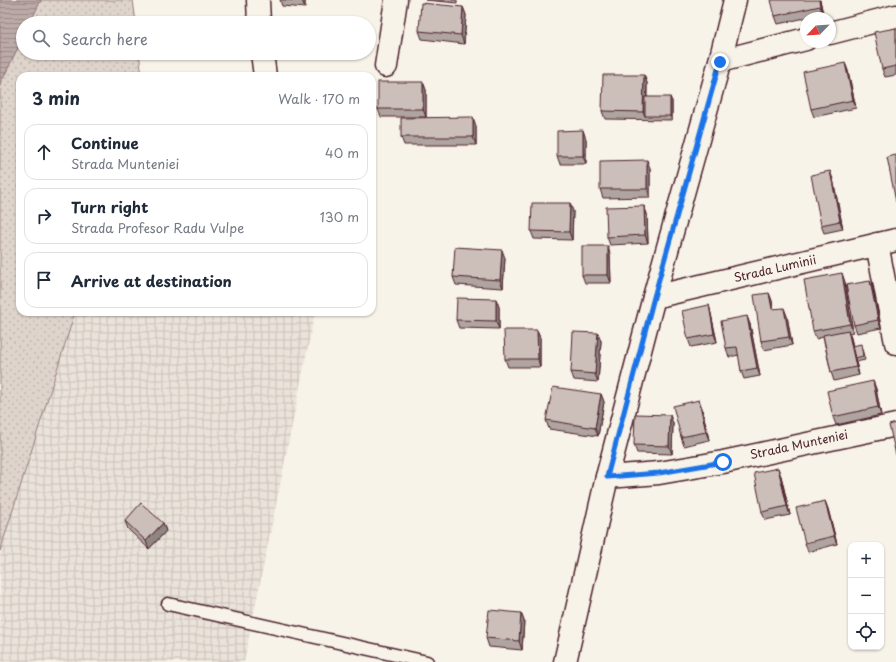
<!DOCTYPE html>
<meta charset="utf-8">
<style>
:root{--surface:#fff;--page:#f6f6f7;--text:#1f2937;--muted:#747a83;--line:#e0e1e3}
body{margin:0;font-family:"Playpen Sans",sans-serif;background:var(--page);color:var(--text)}
.controls{position:absolute;right:12px;bottom:12px;display:grid;overflow:hidden;border-radius:8px;box-shadow:0 1px 3px #0004}
.controls button{width:36px;height:36px;display:grid;place-items:center;padding:0;border:0;border-bottom:1px solid var(--line);background:var(--surface);color:var(--text);font:20px sans-serif}
.compass{position:absolute;left:800px;top:12px;width:36px;height:36px;border-radius:50%;background:var(--surface);box-shadow:0 1px 3px #0004;rotate:245deg}
.stop{position:absolute;width:12px;height:12px;margin:-9px;border:3px solid #1a73e8;border-radius:50%;background:#fff}
.stop.end{background:#1a73e8;border-color:#fff;box-shadow:0 1px 4px #0008}
.list{margin:0;padding:0;list-style:none}
h2{display:flex;justify-content:space-between;align-items:center;height:52px;margin:0;padding:0 16px;font-size:17px}
h2 small{font-size:13px;font-weight:400;color:var(--muted)}
.list li{display:grid;grid-template-columns:26px 1fr auto;gap:12px;align-items:center;box-sizing:border-box;height:56px;margin:0 8px 8px;padding:0 8px;border:1px solid var(--line);border-radius:12px}
.list b{display:block;font-size:15px;white-space:nowrap}
.list p{margin:0;font-size:13px;white-space:nowrap;color:var(--muted)}
.list em{font-size:13px;font-style:normal;color:var(--muted)}
.icon{flex:none;width:22px;height:22px;fill:none;stroke:currentColor;stroke-width:2;stroke-linecap:round;stroke-linejoin:round}
.map{position:relative;flex:none;width:896px;height:662px;overflow:hidden}
.search{position:absolute;background:var(--surface);box-shadow:0 1px 3px #0004;left:16px;top:16px;width:360px;height:44px;display:flex;align-items:center;gap:10px;box-sizing:border-box;padding:0 14px;border-radius:22px;color:var(--muted);font-size:15px}
.panel{position:absolute;background:var(--surface);box-shadow:0 1px 3px #0004;left:16px;top:72px;width:360px;height:244px;border-radius:12px}
.map>svg:first-child{display:block}
</style>
<div class="map">
<svg width="896" height="662" viewBox="0 0 896 662">
<defs>
<pattern id="industrial-grid" width="8" height="8" patternUnits="userSpaceOnUse"><rect width="8" height="8" fill="#eae3da"/><path d="M0 4h8M4 0v8" fill="none" stroke="#cac2bb"/></pattern>
<pattern id="grass-dots" width="8" height="8" patternUnits="userSpaceOnUse"><rect width="8" height="8" fill="#ded4cc"/><path d="M2 2h.1M6 6h.1" fill="none" stroke="#c0b6af" stroke-width="1.8" stroke-linecap="round"/></pattern>
<pattern id="water-rules" width="6" height="5" patternUnits="userSpaceOnUse"><rect width="6" height="5" fill="#bcaaa7"/><path d="M0 2.5h6" fill="none" stroke="#9b8a88"/></pattern>
</defs>
<rect width="100%" height="100%" fill="#f7f3e8"/>
<filter id="ink" filterUnits="userSpaceOnUse"><feTurbulence type="fractalNoise" baseFrequency=".025" numOctaves="2"/><feDisplacementMap in="SourceGraphic" scale="8" xChannelSelector="R" yChannelSelector="G"/><feConvolveMatrix kernelMatrix="1 2 1 2 8 2 1 2 1" color-interpolation-filters="sRGB"/></filter>
<g filter="url(#ink)">
<polygon fill="url(#industrial-grid)" points="68,312 315,312 244,662 0,662 0,529"/>
<polygon fill="url(#grass-dots)" stroke="#947a7c" points="0,0 133,0 136,23 23,23 23,53 139,53 142,76 20,76 20,312 75,312 0,551"/>
<polygon fill="url(#water-rules)" stroke="#8e7275" points="0,0 41,0 30,23 23,23 23,37 0,85"/>
<g fill="none" stroke-linecap="round" stroke-linejoin="round">
<g stroke="#4a1f2b" stroke-width="15">
<polyline id="service" points="168,604 427,662"/>
</g>
<g stroke="#4a1f2b" stroke-width="25">
<g id="minor">
<polyline points="258,0 259,23"/>
<polyline points="830,33 896,16"/>
<polyline points="262,53 265,76"/>
<polyline points="720,61 806,39"/>
<polyline points="386,66 396,0"/>
<polyline points="877,244 896,343"/>
<polyline points="654,297 896,240"/>
<polyline points="607,477 659,473 723,462 896,425"/>
<polyline points="565,662 607,477 654,297 720,61 735,0"/>
</g>
</g>
<use href="#service" stroke="#f7f3e8" stroke-width="12"/>
<use href="#minor" stroke="#f7f3e8" stroke-width="22"/>
</g>
<g fill="#afa49f" stroke="#4a1f2b">
<polygon points="280,0 305,0 305,8 282,6"/>
<polygon points="425,0 457,0 457,3"/>
<polygon points="820,0 823,14 778,24 775,16"/>
<polygon points="463,7 466,15 464,44 422,39 419,31"/>
<polygon points="896,28 896,75 885,77 882,69"/>
<polygon points="845,63 848,71 856,108 814,117 811,109"/>
<polygon points="644,75 647,83 647,97 672,101 672,120 605,119 602,111"/>
<polygon points="423,82 426,90 426,117 381,117 378,109"/>
<polygon points="476,126 476,145 404,145 401,137"/>
<polygon points="586,139 586,164 560,164 557,156"/>
<polygon points="650,168 650,197 603,198 600,189"/>
<polygon points="833,179 843,229 824,233 821,225"/>
<polygon points="644,206 647,214 648,243 610,245 607,237"/>
<polygon points="573,211 572,240 534,239 531,231"/>
<polygon points="610,254 611,283 585,283 582,275"/>
<polygon points="505,258 503,288 456,285 453,277"/>
<polygon points="845,282 853,332 849,333 851,338 853,346 862,349 865,360 856,362 859,375 834,381 831,372 823,337 816,339 813,331"/>
<polygon points="873,289 881,328 857,333 854,325"/>
<polygon points="769,293 772,301 773,309 787,316 792,345 764,350 761,341"/>
<polygon points="496,299 499,307 499,329 459,328 456,320"/>
<polygon points="709,305 711,314 717,342 691,347 688,339"/>
<polygon points="750,324 760,376 744,379 741,371 739,355 729,357 726,348"/>
<polygon points="537,330 540,338 540,367 508,367 505,359"/>
<polygon points="598,333 601,341 598,382 574,380 571,372"/>
<polygon points="873,381 876,389 881,415 836,425 833,417"/>
<polygon points="601,394 604,402 598,436 549,429 546,420"/>
<polygon points="702,408 709,440 684,446 681,437"/>
<polygon points="673,423 672,454 637,453 634,445"/>
<polygon points="781,476 790,515 765,520 762,512"/>
<polygon points="825,501 828,509 837,544 808,552 805,543"/>
<polygon points="125,521 163,523 166,531 149,549 128,529"/>
<polygon points="521,613 524,621 522,650 489,647 486,638"/>
</g>
<g fill="#8f8682" stroke="#4a1f2b">
<polygon points="302,0 305,0 305,8"/>
<polygon points="819,0 820,0 823,14 820,6"/>
<polygon points="463,7 466,15 464,44 461,35"/>
<polygon points="845,63 848,71 856,108 853,100"/>
<polygon points="644,75 647,83 646,116 645,116 643,112"/>
<polygon points="423,82 426,90 426,117 423,109"/>
<polygon points="670,97 672,101 672,120 670,116"/>
<polygon points="473,117 476,126 476,145 473,137"/>
<polygon points="583,130 586,139 586,164 583,156"/>
<polygon points="647,160 650,168 650,197 647,189"/>
<polygon points="830,171 833,179 843,229 840,221"/>
<polygon points="570,203 573,211 572,240 569,232"/>
<polygon points="644,206 647,214 648,243 645,235"/>
<polygon points="608,246 610,254 611,283 608,275"/>
<polygon points="502,250 505,258 503,288 500,280"/>
<polygon points="842,273 845,282 853,332 850,324"/>
<polygon points="870,281 873,289 881,328 878,320"/>
<polygon points="769,293 772,301 775,317 772,309"/>
<polygon points="496,299 499,307 499,329 496,321"/>
<polygon points="709,305 711,314 717,342 714,334"/>
<polygon points="784,308 787,316 792,345 789,337"/>
<polygon points="747,316 750,324 760,376 757,368"/>
<polygon points="537,330 540,338 540,367 538,359"/>
<polygon points="848,330 851,338 855,358 859,375 856,367"/>
<polygon points="598,333 601,341 598,382 595,374"/>
<polygon points="873,381 876,389 881,415 878,407"/>
<polygon points="601,394 604,402 598,436 595,428"/>
<polygon points="699,400 702,408 709,440 706,432"/>
<polygon points="670,415 673,423 672,454 669,446"/>
<polygon points="778,468 781,476 790,515 787,506"/>
<polygon points="825,501 828,509 837,544 834,536"/>
<polygon points="163,523 166,531 149,549 146,541"/>
<polygon points="521,613 524,621 522,650 519,641"/>
</g>
<g fill="#ccbfb9" stroke="#4a1f2b">
<polygon points="771,0 819,0 820,6 775,16"/>
<polygon points="421,3 463,7 461,35 419,31"/>
<polygon points="896,28 896,66 882,69 874,32"/>
<polygon points="845,63 853,100 811,109 803,72"/>
<polygon points="603,75 644,75 643,112 602,111"/>
<rect x="378" y="82" width="45" height="27"/>
<rect x="645" y="97" width="25" height="19"/>
<polygon points="473,117 473,137 401,137 401,118"/>
<polygon points="583,130 583,156 557,156 557,131"/>
<polygon points="896,155 896,202 887,157"/>
<polygon points="647,160 647,189 600,189 600,161"/>
<polygon points="830,171 840,221 821,225 811,175"/>
<polygon points="532,203 570,203 569,232 531,231"/>
<polygon points="644,206 645,235 607,237 606,207"/>
<rect x="582" y="246" width="26" height="29"/>
<polygon points="455,247 502,250 500,280 453,277"/>
<polygon points="842,273 850,324 813,331 804,280"/>
<polygon points="870,281 878,320 854,325 846,285"/>
<polygon points="769,293 772,309 784,308 789,337 761,341 754,295"/>
<polygon points="457,298 496,299 496,321 456,320"/>
<polygon points="709,305 714,334 688,339 682,311"/>
<polygon points="747,316 757,368 741,371 737,347 726,348 721,321"/>
<polygon points="504,330 537,330 538,359 505,359"/>
<polygon points="848,330 856,367 831,372 823,335"/>
<polygon points="573,332 598,333 595,374 571,372"/>
<polygon points="861,344 863,356 855,358 852,346"/>
<polygon points="873,381 878,407 833,417 827,391"/>
<polygon points="553,387 601,394 595,428 546,420"/>
<polygon points="699,400 706,432 681,437 673,406"/>
<polygon points="635,414 670,415 669,446 634,445"/>
<polygon points="896,423 896,455 889,425"/>
<polygon points="778,468 787,506 762,512 754,473"/>
<polygon points="825,501 834,536 805,543 796,508"/>
<polygon points="141,503 163,523 146,541 125,521"/>
<polygon points="489,610 521,613 519,641 486,638"/>
</g>
</g>
<g fill="none" stroke-linecap="round" stroke-linejoin="round" filter="url(#ink)">
<polyline stroke="#1a73e8" stroke-width="5" points="720,62 654,297 607,477 659,473 723,462"/>
</g>
<g text-anchor="middle" stroke-width="3" stroke-linejoin="round" paint-order="stroke">
<g font-size="12" fill="#4a1f2b" stroke="#f7f3e8">
<text transform="translate(775 269) rotate(-13)" y="4">Strada Luminii</text>
<text transform="translate(799 445) rotate(-12)" y="4">Strada Munteniei</text>
</g>
</g>
</svg>
<div class="controls">
<button>+</button>
<button>−</button>
<button><svg class="icon" aria-label="locate" viewBox="0 0 24 24"><circle cx="12" cy="12" r="6"/><path d="M12 2v4M12 18v4M2 12h4M18 12h4"/></svg></button>
</div>
<svg class="compass" viewBox="-18 -18 36 36"><path d="M0-13l5 13h-10z" fill="#e53935"/><path d="M0 13l5-13h-10z" fill="#747a83"/></svg>
<div class="stop" style="left:723px;top:462px"></div>
<div class="stop end" style="left:720px;top:62px"></div>
<div class="search"><svg class="icon" aria-label="search" viewBox="0 0 24 24"><circle cx="10" cy="10" r="6"/><path d="M15 15l6 6"/></svg>Search here</div>
<section class="panel">
<h2>3 min<small>Walk · 170 m</small></h2>
<ul class="list">
<li><svg class="icon" aria-label="ahead" viewBox="0 0 24 24"><path d="M12 20V5M6 11l6-6 6 6"/></svg><div><b>Continue</b><p>Strada Munteniei</p></div><em>40 m</em></li>
<li><svg class="icon" aria-label="right" viewBox="0 0 24 24"><path d="M7 20v-9h11M14 6l5 5-5 5"/></svg><div><b>Turn right</b><p>Strada Profesor Radu Vulpe</p></div><em>130 m</em></li>
<li><svg class="icon" aria-label="arrive" viewBox="0 0 24 24"><path d="M6 21V4h12l-3 4 3 4H6"/></svg><div><b>Arrive at destination</b></div></li>
</ul>
</section>
</div>
